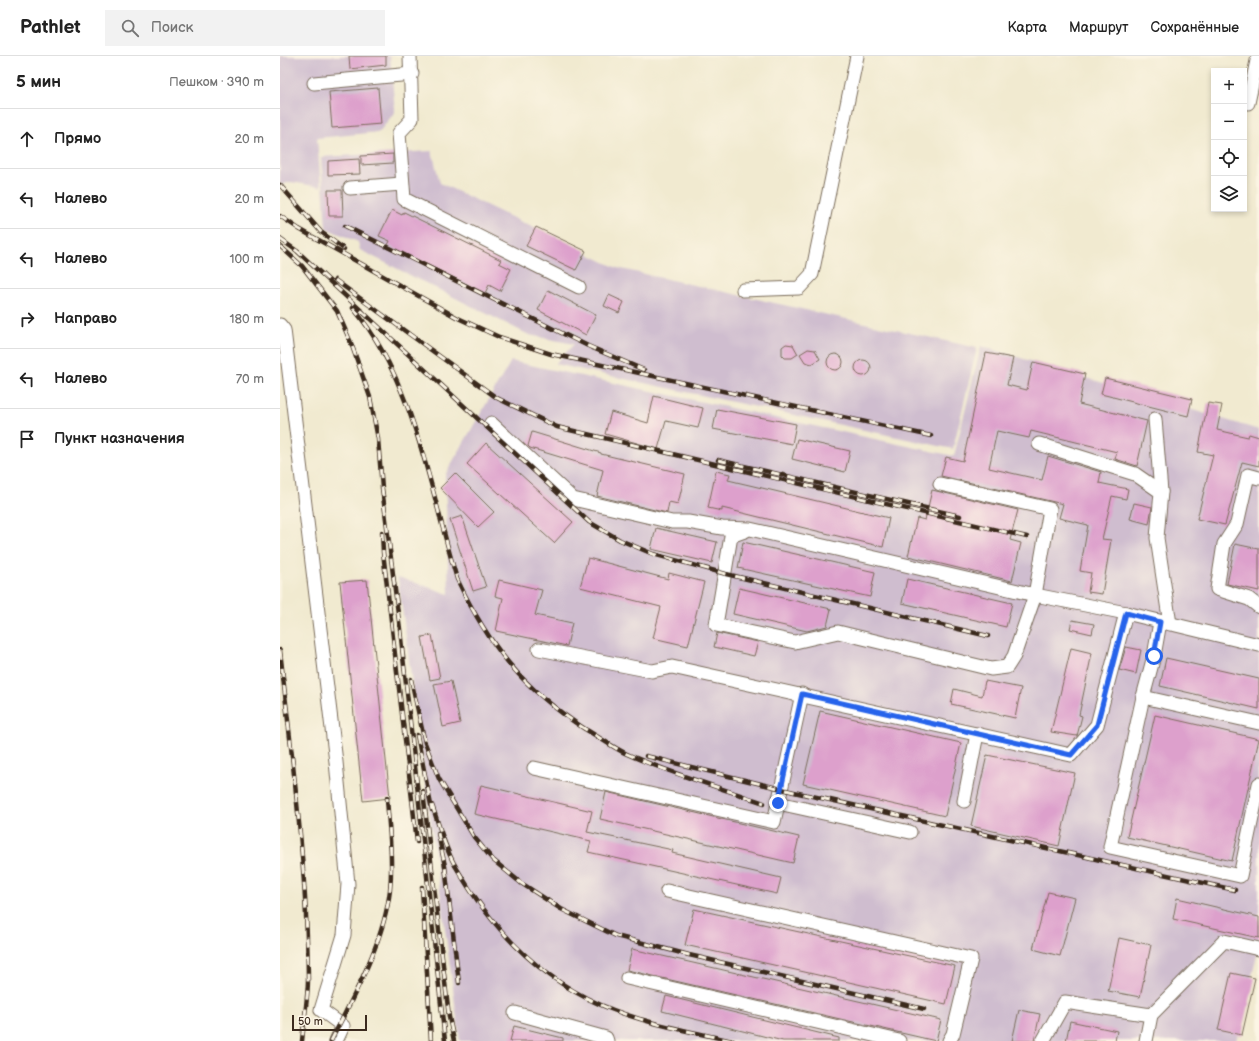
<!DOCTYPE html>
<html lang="ru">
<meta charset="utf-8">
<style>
:root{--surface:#fff;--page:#f2f2f2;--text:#222;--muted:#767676;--line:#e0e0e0}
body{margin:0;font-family:"Balsamiq Sans",sans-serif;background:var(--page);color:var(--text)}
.controls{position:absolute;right:12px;top:12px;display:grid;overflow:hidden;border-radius:0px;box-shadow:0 2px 6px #0003}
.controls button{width:36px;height:36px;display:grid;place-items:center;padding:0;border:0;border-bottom:1px solid var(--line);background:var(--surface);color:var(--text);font:20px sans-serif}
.scale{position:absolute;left:12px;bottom:10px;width:75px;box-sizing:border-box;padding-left:4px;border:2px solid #3b2a1e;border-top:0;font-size:11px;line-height:14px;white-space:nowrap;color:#3b2a1e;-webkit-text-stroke:3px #fcf5e5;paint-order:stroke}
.stop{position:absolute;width:12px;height:12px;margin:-9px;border:3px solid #2563eb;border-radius:50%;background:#fff}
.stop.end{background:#2563eb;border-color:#fff;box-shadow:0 1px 4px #0008}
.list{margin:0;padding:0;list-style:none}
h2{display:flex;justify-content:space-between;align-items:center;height:52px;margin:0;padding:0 16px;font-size:17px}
h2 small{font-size:13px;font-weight:400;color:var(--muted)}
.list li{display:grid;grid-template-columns:26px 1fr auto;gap:12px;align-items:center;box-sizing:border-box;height:60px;padding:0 16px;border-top:1px solid var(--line)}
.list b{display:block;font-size:15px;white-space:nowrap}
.list em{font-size:13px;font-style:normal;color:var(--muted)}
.icon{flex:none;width:22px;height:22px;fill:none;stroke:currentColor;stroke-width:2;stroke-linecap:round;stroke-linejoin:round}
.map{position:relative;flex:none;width:979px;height:985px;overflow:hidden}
header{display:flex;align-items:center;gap:24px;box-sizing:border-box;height:56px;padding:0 20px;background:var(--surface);border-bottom:1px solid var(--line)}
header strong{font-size:19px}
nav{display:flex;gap:22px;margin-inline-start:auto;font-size:14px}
.search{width:280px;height:36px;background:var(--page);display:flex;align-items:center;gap:10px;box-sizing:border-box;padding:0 14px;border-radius:0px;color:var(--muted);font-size:15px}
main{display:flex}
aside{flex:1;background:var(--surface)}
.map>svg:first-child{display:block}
</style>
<header>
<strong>Pathlet</strong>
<div class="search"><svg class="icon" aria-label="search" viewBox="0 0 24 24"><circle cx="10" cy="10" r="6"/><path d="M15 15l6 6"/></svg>Поиск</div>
<nav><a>Карта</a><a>Маршрут</a><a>Сохранённые</a></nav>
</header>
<main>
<aside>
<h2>5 мин<small>Пешком · 390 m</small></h2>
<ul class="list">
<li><svg class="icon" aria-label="ahead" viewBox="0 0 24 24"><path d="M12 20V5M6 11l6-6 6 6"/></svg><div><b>Прямо</b></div><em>20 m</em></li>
<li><svg class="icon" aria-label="left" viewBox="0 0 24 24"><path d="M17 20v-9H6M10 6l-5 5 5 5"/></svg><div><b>Налево</b></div><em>20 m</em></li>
<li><svg class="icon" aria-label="left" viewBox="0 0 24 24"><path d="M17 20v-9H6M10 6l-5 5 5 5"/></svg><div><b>Налево</b></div><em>100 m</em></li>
<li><svg class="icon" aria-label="right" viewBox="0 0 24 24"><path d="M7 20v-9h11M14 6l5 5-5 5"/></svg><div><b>Направо</b></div><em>180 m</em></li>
<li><svg class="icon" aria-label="left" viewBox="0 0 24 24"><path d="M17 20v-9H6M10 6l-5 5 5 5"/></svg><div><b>Налево</b></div><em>70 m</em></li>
<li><svg class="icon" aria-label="arrive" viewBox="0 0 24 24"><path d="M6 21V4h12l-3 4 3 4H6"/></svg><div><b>Пункт назначения</b></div></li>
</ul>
</aside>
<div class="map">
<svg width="979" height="985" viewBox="0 0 979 985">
<rect width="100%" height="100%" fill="#fcf5e5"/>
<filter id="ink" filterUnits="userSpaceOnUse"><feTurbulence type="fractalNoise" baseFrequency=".025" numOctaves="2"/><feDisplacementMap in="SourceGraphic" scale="8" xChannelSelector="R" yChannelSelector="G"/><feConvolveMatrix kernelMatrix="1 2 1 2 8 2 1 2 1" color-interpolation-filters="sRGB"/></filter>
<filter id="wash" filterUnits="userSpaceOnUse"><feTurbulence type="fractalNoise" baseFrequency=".012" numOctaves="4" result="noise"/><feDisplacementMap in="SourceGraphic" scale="16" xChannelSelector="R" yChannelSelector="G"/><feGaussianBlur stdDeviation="0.9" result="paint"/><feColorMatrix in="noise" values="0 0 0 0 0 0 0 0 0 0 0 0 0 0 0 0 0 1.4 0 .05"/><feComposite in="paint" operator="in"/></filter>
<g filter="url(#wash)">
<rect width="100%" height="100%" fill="#f1ead0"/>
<g fill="#cfbdcf">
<polygon points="0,0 110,0 115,56 99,76 37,82 41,131 11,126 0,129"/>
<polygon points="152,95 160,127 337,212 697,292 673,393 275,308 294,288 249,279 80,194 78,186 46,172 41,101"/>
<polygon points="701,290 979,374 979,891 956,985 180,985 118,521 169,538 165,419 231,305 674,400"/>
</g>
<g id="blocks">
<g fill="#dda0cc">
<polygon points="69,0 106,0 106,9 70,13"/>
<polygon points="98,32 101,68 52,72 49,36"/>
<polygon points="113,98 113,107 81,109 81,100"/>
<polygon points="79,103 80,118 48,119 48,105"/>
<polygon points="48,134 62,134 63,160 49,160"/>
<polygon points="112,154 122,159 124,156 221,204 219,207 231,213 220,235 209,229 205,237 108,189 110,185 99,180"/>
<polygon points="256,171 306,195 296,214 246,190"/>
<polygon points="268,234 316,259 306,279 258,254"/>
<polygon points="329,239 344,246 339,257 324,250"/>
<polygon points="506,288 513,289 518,298 512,302 505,302 502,299 502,291"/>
<polygon points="528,293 535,294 540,303 532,308 525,306 520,298"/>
<polygon points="706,297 733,302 727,329 747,334 753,306 805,318 799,348 867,365 857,410 835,403 837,396 751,375 749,382 717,375 709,412 762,424 768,400 821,416 819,427 848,433 846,443 832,440 822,483 831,484 822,538 808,536 811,517 800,515 808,469 779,462 783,448 661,420 666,401 683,405"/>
<circle cx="555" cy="306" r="8"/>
<circle cx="583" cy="312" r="8"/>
<polygon points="825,322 912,343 908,360 821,338"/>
<polygon points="374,340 423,352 418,372 386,365 378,393 325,378 331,356 368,367"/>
<polygon points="928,347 942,349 937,374 968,381 969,378 979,381 979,410 962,406 945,469 917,463 933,399 918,396"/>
<polygon points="437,353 516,368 512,388 433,373"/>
<polygon points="252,376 321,397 321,398 405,418 398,448 389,446 387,457 317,440 323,414 250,392 248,390"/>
<polygon points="517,383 570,395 565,416 512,403"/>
<polygon points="206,387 293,466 274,487 187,408"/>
<polygon points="436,415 450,418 448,424 609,462 603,491 442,452 442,455 428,452"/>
<polygon points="175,417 214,456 198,471 160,432"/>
<polygon points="652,434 738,454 730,484 741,487 732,525 628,500 637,462 645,464"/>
<polygon points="854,447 872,451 869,468 850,463"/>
<polygon points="182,460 206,531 193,535 170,464"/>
<polygon points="376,472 437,486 432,507 371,493"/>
<polygon points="463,486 595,516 590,541 458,512"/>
<polygon points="955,488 979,493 979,535 947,528"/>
<polygon points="308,502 388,523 389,517 424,526 408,590 373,582 381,551 300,531"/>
<polygon points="627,523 732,547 726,571 622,547"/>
<polygon points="87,524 110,742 83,745 60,526"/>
<polygon points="219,524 262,534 255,559 292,567 287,590 216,575 223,542 215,540"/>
<polygon points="459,532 551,553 547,570 527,575 453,558"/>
<polygon points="792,564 814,568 812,578 790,573"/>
<polygon points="437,577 478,586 474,600 434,591"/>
<polygon points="152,579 160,622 150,624 142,581"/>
<polygon points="846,591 861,594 856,618 839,614"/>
<polygon points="791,592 812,597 799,659 802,660 797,680 771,676"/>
<polygon points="886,602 979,623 979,653 880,630"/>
<polygon points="171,625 180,667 163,671 154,628"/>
<polygon points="705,625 741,632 735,662 671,648 674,633 702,640"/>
<polygon points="540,655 681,687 665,760 523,728"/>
<polygon points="875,659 979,683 952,805 847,781"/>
<polygon points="707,699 795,717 779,790 691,770"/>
<polygon points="201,729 312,755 307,776 393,794 392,797 501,822 497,838 308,796 311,785 194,758"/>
<polygon points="326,736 519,781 513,807 320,763"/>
<polygon points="768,836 795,842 780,900 753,893"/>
<polygon points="897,842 979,861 979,882 893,863"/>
<polygon points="414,853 675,910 666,948 405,889"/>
<polygon points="839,882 871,889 860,941 828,935"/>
<polygon points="352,893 661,964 656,985 347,914"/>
<polygon points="951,917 975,922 962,979 938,974"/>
<polygon points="386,940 559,982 559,985 503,985 382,955"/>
<polygon points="739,954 760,958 754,985 732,985"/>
<polygon points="790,965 837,975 835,985 786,985"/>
<polygon points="234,970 283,982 283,985 230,985"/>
</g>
</g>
</g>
<g filter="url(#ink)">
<use href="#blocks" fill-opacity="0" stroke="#7b6d5c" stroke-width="1"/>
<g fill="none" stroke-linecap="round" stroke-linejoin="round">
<g stroke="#7b6d5c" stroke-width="15">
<g id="minor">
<polyline points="130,0 132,63 119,77 124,143 299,231"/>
<polyline points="34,27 132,18"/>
<polyline points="968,47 978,0"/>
<polyline points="70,132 122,128"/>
<polyline points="463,234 519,232 532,218 577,0"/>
<polyline points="0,269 4,274 56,706 68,828 64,879 41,954 63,970 56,985"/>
<polyline points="875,363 881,436"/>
<polyline points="211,367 293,443 392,466 408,466 442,472 470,473 755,539 770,453 660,428"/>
<polyline points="759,388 855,418 881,436 877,482 890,568"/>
<polyline points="979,422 968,419 957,468 944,488 937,533 969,543 979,551"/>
<polyline points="465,475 451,480 436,569 515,586 558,576 711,613 727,611 734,600 755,539 846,557"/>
<polyline points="259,593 372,615 392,611 791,699 817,669 846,557 979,589"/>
<polyline points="863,641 874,600 880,566"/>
<polyline points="979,667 863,641 830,791 960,820 979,728"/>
<polyline points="254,712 494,766 522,638"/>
<polyline points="684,745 697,678"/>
<polyline points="498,747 630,776"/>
<polyline points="387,835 691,903 673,978 669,985"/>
<polyline points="347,922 619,985"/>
<polyline points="235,957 326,982 327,985"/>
<polyline points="763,985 785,946 871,959"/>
<polyline points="866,985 871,959 944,885 979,893"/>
</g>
</g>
<use href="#minor" stroke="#fff" stroke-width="13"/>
<g stroke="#3b2a1e" stroke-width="4.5">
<g id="rail">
<polyline points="0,129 41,176 64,193"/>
<polyline points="0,160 19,173 178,262 219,281 271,298 651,380"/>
<polyline points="65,170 308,290 364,314"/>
<polyline points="0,183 17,195 309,466 340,484 373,498 446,518 708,580"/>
<polyline points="0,190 22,210 57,255 71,287 90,341 98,383 102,432 120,573 165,985"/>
<polyline points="55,224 217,342 277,371 747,481"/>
<path d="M73 252C134 324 150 434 177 523 209 590 242 632 305 673 319 681 332 691 347 698 391 718 439 731 484 747"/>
<polyline points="438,404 680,460"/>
<polyline points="102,476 103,496 137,786"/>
<path d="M0 594C12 703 27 812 28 922 28 942 24 964 22 985"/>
<polyline points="131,623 145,687 159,723 194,781 213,804 241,827 281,853 336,880 409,899 644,953"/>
<polyline points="137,679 152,754"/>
<polyline points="366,700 514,736 955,834"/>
<polyline points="143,735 169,961 174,985"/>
<path d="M152 749C159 769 165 793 176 811 210 870 258 921 321 949 362 967 409 975 453 985"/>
<polyline points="158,777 165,810 179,927"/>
<polyline points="142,831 151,985"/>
<path d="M51 985C74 939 104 886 110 834 113 804 109 773 107 742"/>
</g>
</g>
<use href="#rail" stroke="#fcf5e5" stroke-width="3" stroke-dasharray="9" stroke-linecap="butt"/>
</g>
</g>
<g fill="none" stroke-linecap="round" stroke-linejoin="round" filter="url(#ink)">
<polyline stroke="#2563eb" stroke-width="5" points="498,747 522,638 791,699 817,669 846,557 880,566 874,600"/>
</g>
</svg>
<div class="controls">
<button>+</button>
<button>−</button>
<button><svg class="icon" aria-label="locate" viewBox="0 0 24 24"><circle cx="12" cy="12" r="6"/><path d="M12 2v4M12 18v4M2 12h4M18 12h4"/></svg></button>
<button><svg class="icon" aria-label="layers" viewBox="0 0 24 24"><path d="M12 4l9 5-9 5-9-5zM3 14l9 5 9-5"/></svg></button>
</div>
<div class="scale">50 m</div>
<div class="stop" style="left:874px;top:600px"></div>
<div class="stop end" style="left:498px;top:747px"></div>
</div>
</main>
